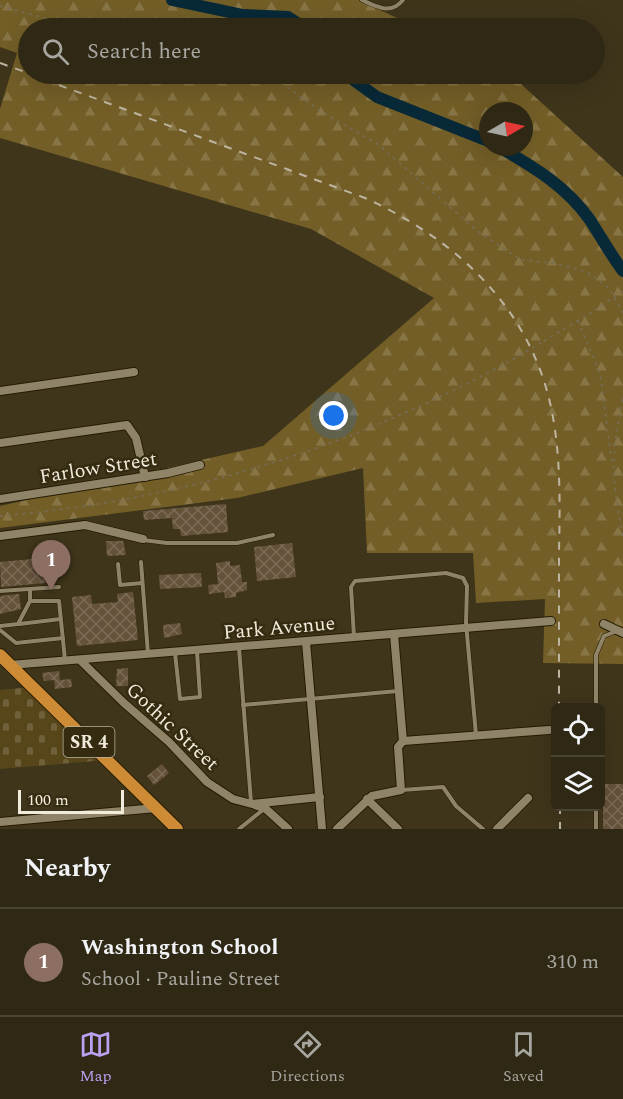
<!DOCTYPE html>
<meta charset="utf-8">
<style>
:root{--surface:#2f2814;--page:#37301d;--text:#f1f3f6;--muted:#a7a6a0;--line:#4a4434;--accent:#bca0f2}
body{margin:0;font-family:Spectral,serif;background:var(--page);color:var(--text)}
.controls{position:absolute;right:18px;bottom:18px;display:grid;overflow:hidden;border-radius:9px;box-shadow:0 6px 24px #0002}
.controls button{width:54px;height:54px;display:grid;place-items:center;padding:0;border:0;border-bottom:2px solid var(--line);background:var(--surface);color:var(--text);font:30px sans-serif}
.compass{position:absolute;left:479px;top:102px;width:54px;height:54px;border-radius:50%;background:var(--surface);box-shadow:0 6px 24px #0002;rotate:81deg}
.scale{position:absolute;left:18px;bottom:15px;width:106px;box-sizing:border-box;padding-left:6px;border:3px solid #f1ebdb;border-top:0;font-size:16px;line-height:21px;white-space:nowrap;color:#f1ebdb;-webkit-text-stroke:4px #342b11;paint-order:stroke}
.you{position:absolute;left:334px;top:416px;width:21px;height:21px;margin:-15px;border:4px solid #fff;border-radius:50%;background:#1a73e8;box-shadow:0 0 0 9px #1a73e833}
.badge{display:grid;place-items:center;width:39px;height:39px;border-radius:50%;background:var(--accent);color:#fff;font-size:20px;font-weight:700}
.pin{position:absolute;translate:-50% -50px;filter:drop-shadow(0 2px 3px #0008)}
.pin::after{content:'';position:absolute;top:32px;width:21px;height:18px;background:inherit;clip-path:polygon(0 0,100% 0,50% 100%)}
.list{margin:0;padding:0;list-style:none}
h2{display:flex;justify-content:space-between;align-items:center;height:78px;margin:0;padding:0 24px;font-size:26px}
h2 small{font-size:20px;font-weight:400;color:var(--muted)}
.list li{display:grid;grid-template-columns:39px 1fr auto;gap:18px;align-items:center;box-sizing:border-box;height:108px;padding:0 24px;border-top:2px solid var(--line)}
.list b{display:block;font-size:22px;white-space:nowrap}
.list p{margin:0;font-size:20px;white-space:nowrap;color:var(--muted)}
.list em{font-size:20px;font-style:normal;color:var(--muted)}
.icon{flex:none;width:33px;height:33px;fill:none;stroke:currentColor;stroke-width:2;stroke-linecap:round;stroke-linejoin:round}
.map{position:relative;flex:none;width:623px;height:829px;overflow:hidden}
.search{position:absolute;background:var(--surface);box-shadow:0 6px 24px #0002;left:18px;right:18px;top:18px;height:66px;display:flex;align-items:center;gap:15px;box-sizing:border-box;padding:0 21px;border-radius:33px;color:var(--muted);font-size:22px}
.sheet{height:186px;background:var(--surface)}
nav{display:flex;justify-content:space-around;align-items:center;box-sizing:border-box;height:84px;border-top:2px solid var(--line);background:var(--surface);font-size:16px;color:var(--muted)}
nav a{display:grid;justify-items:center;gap:3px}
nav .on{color:var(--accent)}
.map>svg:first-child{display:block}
</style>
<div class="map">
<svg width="623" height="829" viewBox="0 0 623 829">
<defs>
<pattern id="forest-firs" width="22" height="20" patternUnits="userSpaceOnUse" patternTransform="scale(1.5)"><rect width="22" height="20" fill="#735e27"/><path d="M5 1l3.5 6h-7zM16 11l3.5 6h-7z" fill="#877546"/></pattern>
<pattern id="cemetery-stones" width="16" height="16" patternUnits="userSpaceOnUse" patternTransform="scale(1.5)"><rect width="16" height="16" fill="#57461a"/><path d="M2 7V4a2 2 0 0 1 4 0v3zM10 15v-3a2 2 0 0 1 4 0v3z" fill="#70613b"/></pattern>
<pattern id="building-cross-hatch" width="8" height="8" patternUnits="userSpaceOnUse" patternTransform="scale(1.5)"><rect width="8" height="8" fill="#65523b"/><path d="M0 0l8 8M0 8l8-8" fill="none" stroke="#7c6b57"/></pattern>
</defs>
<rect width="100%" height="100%" fill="#3f351b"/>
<path fill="url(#forest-firs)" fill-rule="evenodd" d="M0 0H359L418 28H28V74H510L623 177V664L543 663 545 599 476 603 473 553H367L363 468 237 498 0 528V506L263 446 434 298 311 229 0 138V109L17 53 0 47ZM488 111H524V147H488Z"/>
<polygon fill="url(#cemetery-stones)" points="33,687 107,760 0,769 0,690"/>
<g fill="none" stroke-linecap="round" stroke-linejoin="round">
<g stroke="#082938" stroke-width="12">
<polyline points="172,0 243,15 288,17 305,28"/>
<polyline points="345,74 377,97 488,141"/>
<path d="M499 147C534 167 567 187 590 220 601 237 611 255 623 271"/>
</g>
</g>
<g fill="url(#building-cross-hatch)">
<polygon points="226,504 228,532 181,536 180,529 173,529 172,518 144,520 143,511"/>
<polygon points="106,541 123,541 126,555 107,556"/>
<polygon points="292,543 296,577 257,581 254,547"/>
<polygon points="54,557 56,582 1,587 0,562"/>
<polygon points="230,561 230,566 240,565 242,582 247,582 247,590 236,593 236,597 225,598 224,592 209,594 208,585 218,584 216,563"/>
<polygon points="201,573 202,587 160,589 159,575"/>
<polygon points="133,592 138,640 77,646 72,597 91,595 92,604 118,602 117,594"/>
<polygon points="19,594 21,609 0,614 0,596"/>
<polygon points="180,623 182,634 164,638 163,625"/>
<polygon points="128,668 128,686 116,686 117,669"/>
<polygon points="59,671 60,680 71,679 72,687 55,689 54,680 44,681 42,673"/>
<polygon points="162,764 169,773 154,785 147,776"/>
<rect x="603" y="784" width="20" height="45"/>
</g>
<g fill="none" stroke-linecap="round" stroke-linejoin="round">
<g stroke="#251c03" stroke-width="5">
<g id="service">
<path d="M362 0C377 7 391 15 403 0"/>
<polyline points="143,540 167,543 237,543 273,535"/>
<polyline points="141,562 148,654"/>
<polyline points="118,564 120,585 142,583"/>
<polyline points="0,591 59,587"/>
<polyline points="30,601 59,601 65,660"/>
<polyline points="19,624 61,619"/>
<polyline points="0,626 18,624 30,601 30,589"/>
<polyline points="0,630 16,643 63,638"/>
<polyline points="354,637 351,587 355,581 446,573 463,578 467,586 466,623 476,735"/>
<polyline points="239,648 251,802"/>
<polyline points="175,653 180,699 200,697 197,651"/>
<polyline points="243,705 398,691"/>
<polyline points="596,708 596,655 604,636 617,631"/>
<polyline points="402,790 443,787 456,806 483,829"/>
<polyline points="596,806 596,829"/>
<polyline points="239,829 264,809"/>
</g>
</g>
<g stroke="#251c03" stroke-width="10">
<g id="minor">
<polyline points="0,391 134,372"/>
<polyline points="0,443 127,425 136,438 145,477"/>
<polyline points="0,499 168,473 200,465"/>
<polyline points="0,536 85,525 143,539"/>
<polyline points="604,624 623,633"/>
<polyline points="394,634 403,741"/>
<polyline points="306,642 322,829"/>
<polyline points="80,660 124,703 169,742 207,782 233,799 252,804 320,797"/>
<polyline points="10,665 551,621"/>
<polyline points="403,741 549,730"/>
<polyline points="367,799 398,829"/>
<polyline points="255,805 266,809 288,829"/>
<polyline points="0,822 156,808"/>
<polyline points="337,829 372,796 401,790 398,747 403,741"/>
<polyline points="497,829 528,798"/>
</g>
</g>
<g stroke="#251c03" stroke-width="14">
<polyline id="primary" points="0,655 177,829"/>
</g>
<g stroke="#766d56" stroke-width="1.5" stroke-dasharray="3 4.5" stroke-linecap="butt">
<polyline points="0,6 82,28"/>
<polyline points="269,74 319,110 379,145 476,230 521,260 553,263 587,272 609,288 623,313"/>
<polyline points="578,321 600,373 612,463"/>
<polyline points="544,341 589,314"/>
<path d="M623 399C611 455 611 479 623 536"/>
<path d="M0 516C189 500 361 445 526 352"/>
</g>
<use href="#service" stroke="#908468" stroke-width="4"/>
<use href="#minor" stroke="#908468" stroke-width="8"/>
<use href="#primary" stroke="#ce8b36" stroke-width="12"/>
<g stroke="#bdb5a2" stroke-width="2" stroke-dasharray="8 8" stroke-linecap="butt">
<polyline points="0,63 28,73"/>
<path d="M29 74 365 198C455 239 529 306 551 407 561 455 560 504 559 553 559 604 559 656 559 708"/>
<polyline points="560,806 560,829"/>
</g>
<g stroke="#766d56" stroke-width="1.5" stroke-dasharray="3 4.5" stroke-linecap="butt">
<polyline points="589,314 623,291"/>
<polyline points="526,352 544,341"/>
</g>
</g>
<g text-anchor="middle" stroke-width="5" stroke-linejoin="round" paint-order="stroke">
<rect fill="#342b11" stroke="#b8b19e" stroke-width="1.5" x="63.5" y="727" width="51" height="30" rx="4.5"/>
<g font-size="18" font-weight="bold" fill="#f1ebdb">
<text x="89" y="748">SR 4</text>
</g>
<g font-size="20" fill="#f1ebdb" stroke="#342b11">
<text transform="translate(98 467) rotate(-9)" y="7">Farlow Street</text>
<text transform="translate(279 627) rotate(-5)" y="7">Park Avenue</text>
<text transform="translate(173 726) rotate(43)" y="7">Gothic Street</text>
</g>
</g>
</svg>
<div class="controls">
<button><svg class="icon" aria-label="locate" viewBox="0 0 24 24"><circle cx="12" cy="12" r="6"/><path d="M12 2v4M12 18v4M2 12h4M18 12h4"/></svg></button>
<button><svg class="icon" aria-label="layers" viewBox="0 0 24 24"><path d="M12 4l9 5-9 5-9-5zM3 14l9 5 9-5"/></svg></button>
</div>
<svg class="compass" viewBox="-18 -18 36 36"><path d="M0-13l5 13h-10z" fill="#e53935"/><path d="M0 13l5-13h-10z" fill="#a7a6a0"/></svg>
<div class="scale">100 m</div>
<div class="you"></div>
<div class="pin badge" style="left:51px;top:590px;background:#8d6e63">1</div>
<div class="search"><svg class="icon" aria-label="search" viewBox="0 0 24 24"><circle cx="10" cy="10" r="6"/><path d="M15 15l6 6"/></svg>Search here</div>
</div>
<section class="sheet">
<h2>Nearby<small></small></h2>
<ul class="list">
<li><span class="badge" style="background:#8d6e63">1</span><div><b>Washington School</b><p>School · Pauline Street</p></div><em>310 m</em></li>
</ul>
</section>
<nav>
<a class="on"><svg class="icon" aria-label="map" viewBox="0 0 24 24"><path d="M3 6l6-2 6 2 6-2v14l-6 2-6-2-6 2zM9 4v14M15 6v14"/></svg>Map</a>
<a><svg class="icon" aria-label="directions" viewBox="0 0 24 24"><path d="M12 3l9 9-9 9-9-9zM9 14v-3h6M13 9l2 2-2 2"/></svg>Directions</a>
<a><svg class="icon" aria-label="saved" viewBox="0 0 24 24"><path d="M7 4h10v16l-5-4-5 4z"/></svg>Saved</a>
</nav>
